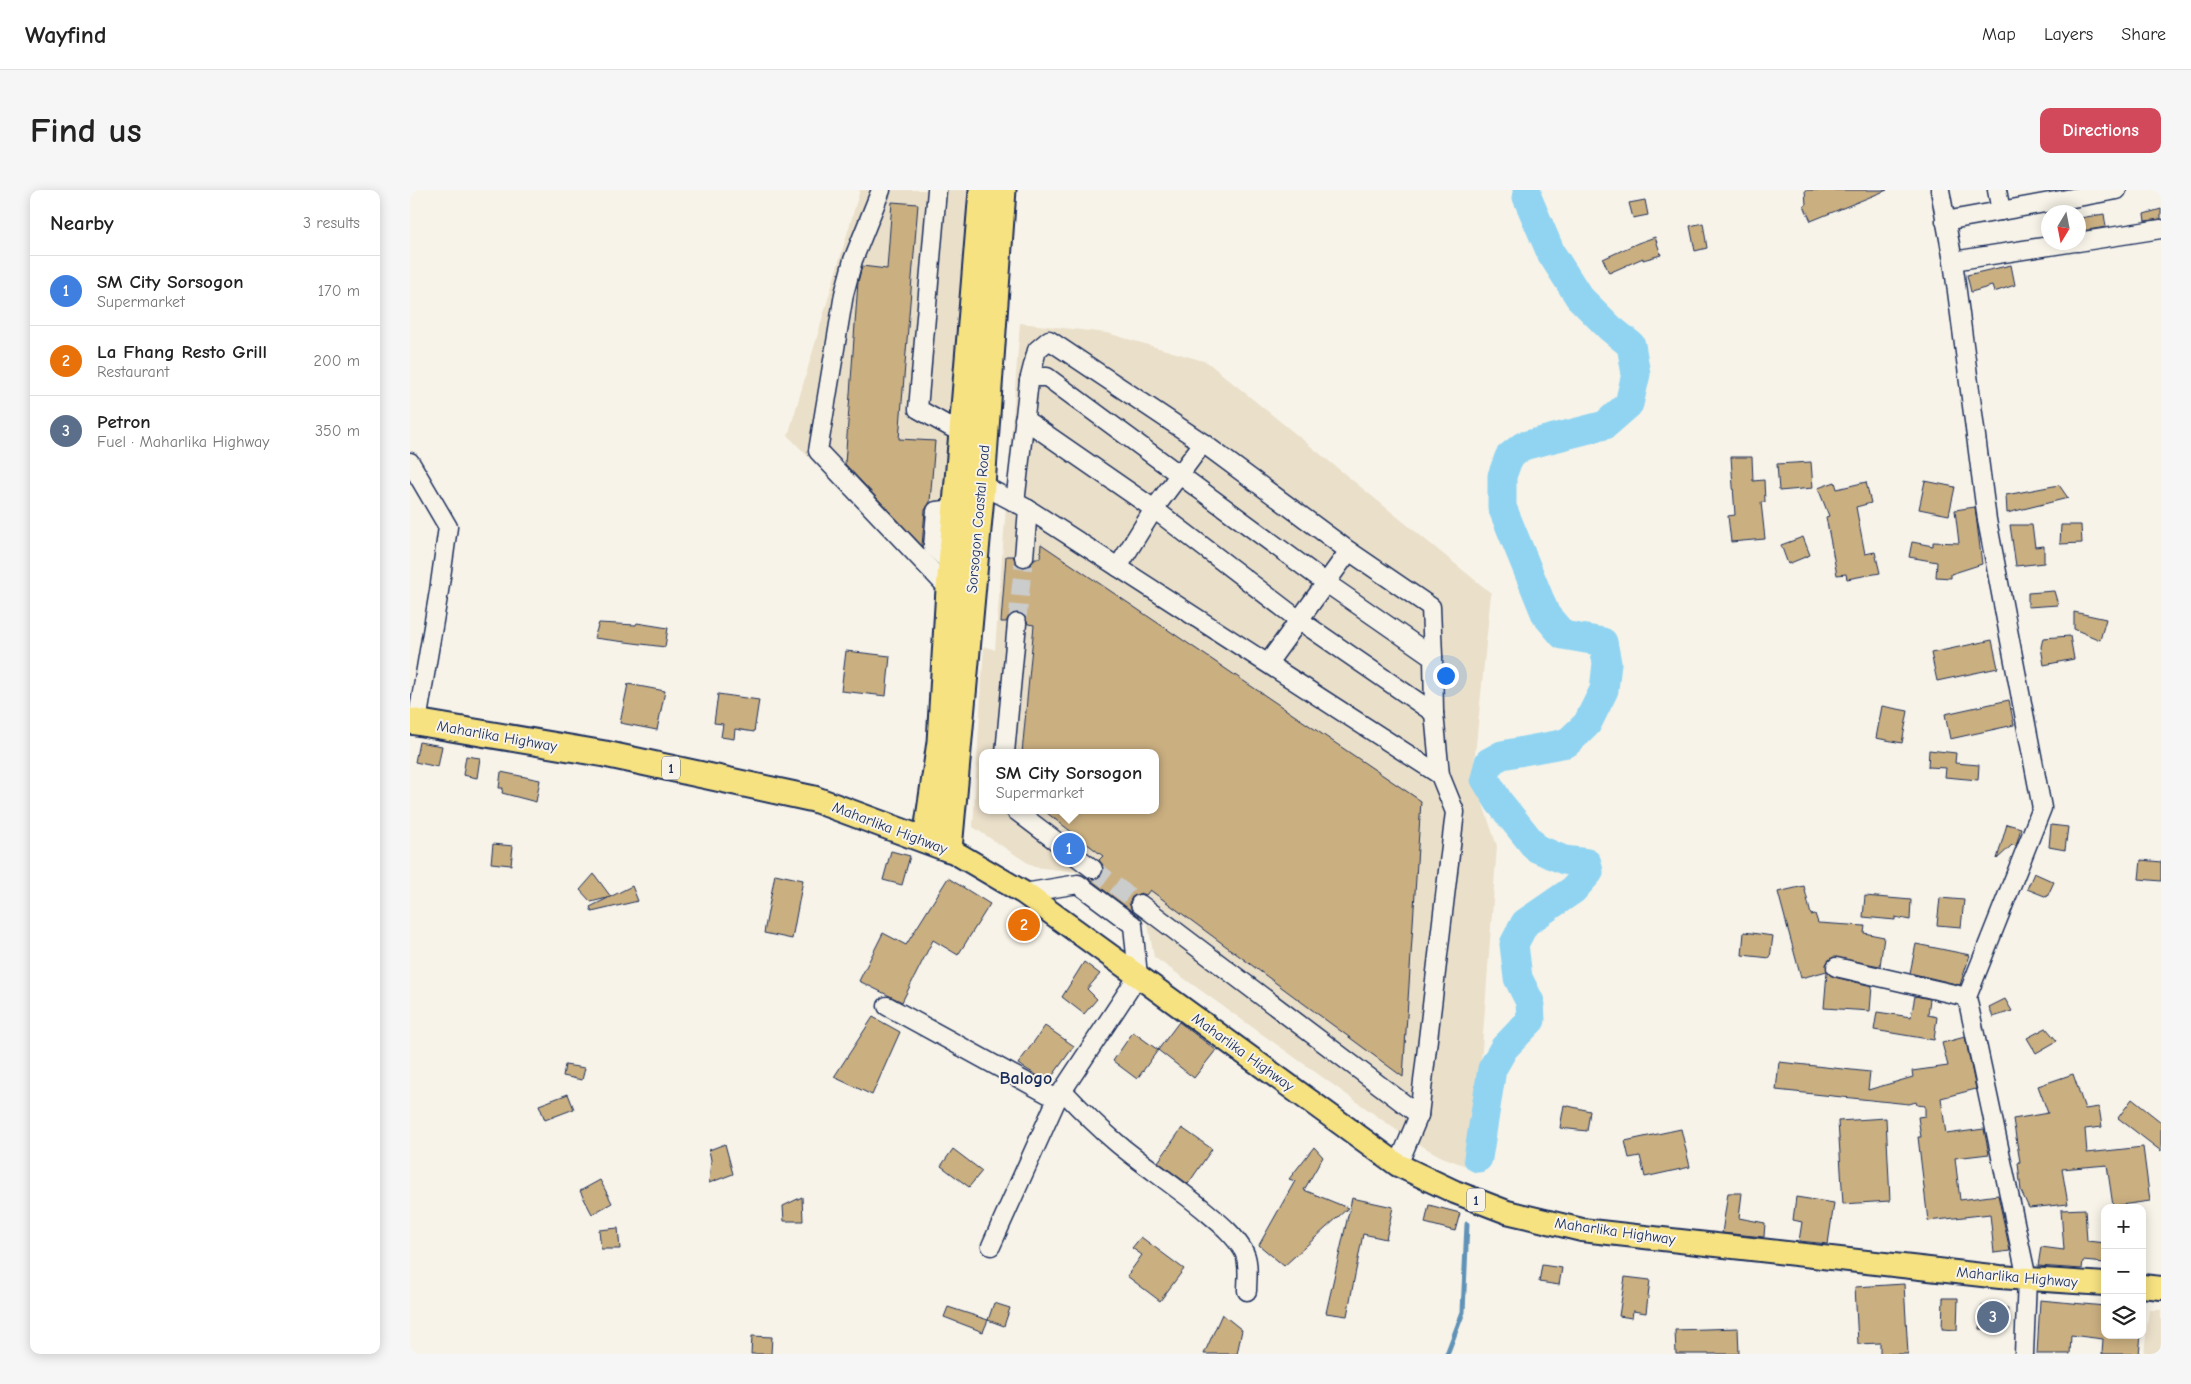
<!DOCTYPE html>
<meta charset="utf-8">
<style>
:root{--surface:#fff;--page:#f6f6f6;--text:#222;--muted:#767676;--line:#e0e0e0;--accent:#d1495b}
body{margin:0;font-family:"Comic Neue",sans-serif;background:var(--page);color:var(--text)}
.controls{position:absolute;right:15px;bottom:15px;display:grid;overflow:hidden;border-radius:10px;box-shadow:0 2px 12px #0003}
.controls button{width:45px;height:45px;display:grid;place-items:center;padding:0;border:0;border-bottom:1px solid var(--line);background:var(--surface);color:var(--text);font:25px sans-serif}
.compass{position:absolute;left:1631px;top:15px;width:45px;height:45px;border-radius:50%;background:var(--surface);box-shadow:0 2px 12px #0003;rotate:190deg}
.you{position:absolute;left:1035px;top:485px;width:18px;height:18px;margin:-12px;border:4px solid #fff;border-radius:50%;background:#1a73e8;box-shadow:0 0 0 8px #1a73e833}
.badge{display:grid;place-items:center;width:32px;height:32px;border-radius:50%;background:var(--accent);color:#fff;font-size:16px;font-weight:700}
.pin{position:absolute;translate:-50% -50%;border:2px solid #fff;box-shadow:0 1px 5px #0006}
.popup{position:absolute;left:569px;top:559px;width:180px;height:65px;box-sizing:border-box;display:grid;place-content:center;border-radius:10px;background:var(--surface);filter:drop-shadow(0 1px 4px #0005);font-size:16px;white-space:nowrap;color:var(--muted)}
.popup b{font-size:19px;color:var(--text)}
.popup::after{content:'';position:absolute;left:50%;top:100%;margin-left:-10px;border:10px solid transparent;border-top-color:var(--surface)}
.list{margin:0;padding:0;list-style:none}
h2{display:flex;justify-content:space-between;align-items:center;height:65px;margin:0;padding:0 20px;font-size:21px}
h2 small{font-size:16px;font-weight:400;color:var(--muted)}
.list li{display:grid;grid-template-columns:32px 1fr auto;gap:15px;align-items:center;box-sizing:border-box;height:70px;padding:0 20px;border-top:1px solid var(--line)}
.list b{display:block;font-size:19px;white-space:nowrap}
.list p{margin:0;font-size:16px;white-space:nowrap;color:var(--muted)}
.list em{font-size:16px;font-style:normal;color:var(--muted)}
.icon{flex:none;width:28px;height:28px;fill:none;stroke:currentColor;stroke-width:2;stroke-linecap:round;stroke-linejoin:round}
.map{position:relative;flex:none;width:1751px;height:1164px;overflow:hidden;border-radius:10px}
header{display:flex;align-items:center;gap:30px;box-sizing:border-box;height:70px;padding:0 25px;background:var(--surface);border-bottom:1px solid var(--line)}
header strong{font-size:24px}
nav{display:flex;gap:28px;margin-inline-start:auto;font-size:18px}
.intro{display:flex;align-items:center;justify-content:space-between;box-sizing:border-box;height:120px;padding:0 30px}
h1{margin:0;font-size:35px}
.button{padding:12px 22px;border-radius:10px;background:var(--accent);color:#fff;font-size:18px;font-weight:700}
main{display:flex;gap:30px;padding:0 30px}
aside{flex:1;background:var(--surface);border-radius:10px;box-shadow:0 2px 12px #0003}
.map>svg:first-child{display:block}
</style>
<header>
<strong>Wayfind</strong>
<nav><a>Map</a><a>Layers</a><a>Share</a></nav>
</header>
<div class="intro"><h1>Find us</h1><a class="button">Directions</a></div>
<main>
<aside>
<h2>Nearby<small>3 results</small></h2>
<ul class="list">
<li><span class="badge" style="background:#3f7fe0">1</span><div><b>SM City Sorsogon</b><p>Supermarket</p></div><em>170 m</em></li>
<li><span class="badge" style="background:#e8710a">2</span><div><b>La Fhang Resto Grill</b><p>Restaurant</p></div><em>200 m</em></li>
<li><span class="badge" style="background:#5c6f8a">3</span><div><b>Petron</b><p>Fuel · Maharlika Highway</p></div><em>350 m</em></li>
</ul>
</aside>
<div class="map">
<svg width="1751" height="1164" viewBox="0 0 1751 1164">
<rect width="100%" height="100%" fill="#f7f3e8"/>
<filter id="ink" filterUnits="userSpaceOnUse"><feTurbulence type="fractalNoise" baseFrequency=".02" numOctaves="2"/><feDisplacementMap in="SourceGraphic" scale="10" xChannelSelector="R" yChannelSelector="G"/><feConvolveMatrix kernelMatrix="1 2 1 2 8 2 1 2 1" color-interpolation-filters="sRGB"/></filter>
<g filter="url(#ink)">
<g fill="#eadfc9" fill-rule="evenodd">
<polygon points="450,0 557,0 528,398 378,246"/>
<path d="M610 133 697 143 797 172 1081 403 1063 585 1087 656 1070 885 1056 976 1032 967 999 949 744 767 738 734 667 682 624 677 563 637 574 456 585 460ZM573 563H745V620H573Z"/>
<polygon points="1739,1120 1751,1120 1751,1164 1734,1164"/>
</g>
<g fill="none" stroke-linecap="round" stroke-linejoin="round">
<polyline stroke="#6192b7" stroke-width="5" points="1037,1164 1053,1122 1057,1034"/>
<polyline stroke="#90d4f2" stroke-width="29" points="1068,968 1082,879 1094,858 1121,830 1120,812 1108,788 1104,754 1115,733 1163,700 1179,682 1177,673 1154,670 1126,658 1089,612 1075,589 1079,572 1092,565 1157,553 1177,534 1194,500 1197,473 1193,452 1153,445 1136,425 1092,317 1092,286 1099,267 1113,256 1195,235 1219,214 1226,184 1221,155 1200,138 1169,107 1141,63 1117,7 1117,0"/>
</g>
<g fill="#caaf80" stroke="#1b2f5e">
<polygon points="1395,0 1477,0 1401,31 1394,16 1396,15"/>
<polygon points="1235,10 1238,25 1223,28 1219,13"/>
<polygon points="482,12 508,14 489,249 525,251 520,312 515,320 512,356 435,274 448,92 452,76 477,79"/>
<polygon points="1751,19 1751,29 1735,31 1734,24"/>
<polygon points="1694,24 1696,37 1672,41 1670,28"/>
<polygon points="1293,33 1297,58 1285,61 1280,36"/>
<polygon points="1245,47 1251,65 1233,70 1233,68 1199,83 1193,69 1228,53"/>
<polygon points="1601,75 1605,95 1584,102 1582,96 1561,102 1557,85"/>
<polygon points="1321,267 1342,267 1343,291 1354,290 1355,312 1351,312 1355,349 1321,352 1318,326 1325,325"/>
<polygon points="1401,272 1403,298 1369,301 1367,274"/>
<polygon points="1515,291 1545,297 1539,325 1509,319"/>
<polygon points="1425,292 1427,299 1456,292 1461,313 1446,317 1455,364 1465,362 1470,383 1437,389 1436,384 1427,385 1416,327 1419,326 1408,298"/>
<polygon points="1649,295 1658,308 1597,323 1596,305"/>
<polygon points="1565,317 1572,374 1541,384 1541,388 1526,387 1527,372 1499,367 1502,352 1523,356 1523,352 1549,353 1545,320"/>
<polygon points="1600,335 1622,335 1625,357 1634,356 1634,373 1606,376"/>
<polygon points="1651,335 1671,335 1672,353 1650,354"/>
<polygon points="1393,347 1400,365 1378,374 1371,355"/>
<polygon points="631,354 1011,611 993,887 740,700 736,705 731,703 722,707 719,713 723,722 678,688 687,689 692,685 693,675 689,670 693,666 633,620 745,620 745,563 612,563 624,435 618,434 614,425 607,422 599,426 596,432 591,432 596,366 603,366 608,376 618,377 622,373 625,368 630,368"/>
<polygon points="1644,401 1648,415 1618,417 1618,403"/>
<polygon points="1664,422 1696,429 1690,450 1664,439"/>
<polygon points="189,433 226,435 227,433 258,438 255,457 184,448"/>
<polygon points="1660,446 1664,469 1634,475 1631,457 1633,448"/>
<polygon points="1582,450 1588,478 1527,491 1521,463"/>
<polygon points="436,461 480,466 476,506 431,501"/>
<polygon points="218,494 255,501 247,540 210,533"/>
<polygon points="308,504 349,510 344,542 325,539 324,549 311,547 313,534 304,533"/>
<polygon points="1599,510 1604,535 1540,549 1535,524"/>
<polygon points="1472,516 1498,521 1492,553 1466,548"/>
<polygon points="9,552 32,556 28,577 5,572"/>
<polygon points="1519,560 1546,563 1545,573 1569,575 1568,590 1535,587 1536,578 1518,577"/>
<polygon points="56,566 70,568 67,588 53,585"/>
<polygon points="91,582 130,590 126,612 92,603 93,598 89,598"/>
<polygon points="1597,634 1611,638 1606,656 1602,655 1587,669"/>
<polygon points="1641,635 1658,637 1655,660 1639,657"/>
<polygon points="83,654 103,656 101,675 81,673"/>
<polygon points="481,661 500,666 492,695 473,690"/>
<polygon points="1731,670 1751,672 1751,691 1729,689"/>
<polygon points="1624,683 1644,692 1637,707 1617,699"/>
<polygon points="184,684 201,707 181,712 170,700"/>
<polygon points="365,684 393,690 382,749 354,743"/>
<polygon points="538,688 580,714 548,765 523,750 492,812 449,791 473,743 496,755"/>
<polygon points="222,696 228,711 182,722 180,717"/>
<polygon points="1394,696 1401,725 1405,724 1408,733 1455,736 1454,743 1474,747 1470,776 1423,767 1416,774 1417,781 1391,788 1368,702"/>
<polygon points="1455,706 1501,710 1500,730 1485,727 1485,730 1453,727"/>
<polygon points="1530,708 1554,710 1551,737 1527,735"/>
<polygon points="1334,742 1363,746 1360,768 1332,765"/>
<polygon points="1506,754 1560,765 1550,795 1500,783"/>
<polygon points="674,772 690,784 677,799 687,809 674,824 652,807"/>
<polygon points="1417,782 1424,787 1462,796 1460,821 1414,818"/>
<polygon points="1505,806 1520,809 1518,825 1527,827 1524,850 1464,840 1467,822 1501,827"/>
<polygon points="1595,809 1602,821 1583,827 1579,817"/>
<polygon points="463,827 490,842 462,905 424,887"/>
<polygon points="769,832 806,860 784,888 748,860"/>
<polygon points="635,836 664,856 638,892 608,874"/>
<polygon points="1636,838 1647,851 1626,863 1617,848"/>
<polygon points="723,842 748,860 727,889 703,871"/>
<polygon points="1555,847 1566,899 1531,908 1536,944 1574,939 1579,964 1545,968 1550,1010 1588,1005 1600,1061 1584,1063 1580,1024 1518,1031 1508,947 1511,947 1508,927 1515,926 1515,916 1507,915 1506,912 1499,914 1366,900 1369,872 1460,882 1458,900 1503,887 1502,881 1538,876 1532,853"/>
<polygon points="155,875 175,878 172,890 153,886"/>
<polygon points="1663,884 1675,919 1689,917 1692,937 1675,939 1677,963 1733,957 1740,1011 1703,1016 1697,975 1652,979 1658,1014 1619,1018 1611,1001 1608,973 1610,972 1603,929 1638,923 1628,896"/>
<polygon points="158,904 164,919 135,930 129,915"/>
<polygon points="1722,909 1751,932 1751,961 1708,928"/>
<polygon points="1154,915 1180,921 1177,941 1150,938"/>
<polygon points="1476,928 1480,1011 1433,1014 1428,931"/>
<polygon points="772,938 802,959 778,994 748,972"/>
<polygon points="1271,939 1280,977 1235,987 1230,966 1219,968 1215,951"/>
<polygon points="315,954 323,984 299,993 301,970 299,960"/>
<polygon points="904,957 913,967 894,1000 938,1018 874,1076 849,1055 885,991 879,989"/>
<polygon points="543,959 572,981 559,997 531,976"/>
<polygon points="190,990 202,1013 182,1024 170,1001"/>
<polygon points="1318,1003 1332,1003 1329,1028 1355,1033 1354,1047 1312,1043"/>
<polygon points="392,1007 393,1031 374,1031 373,1016"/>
<polygon points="1386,1007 1424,1013 1418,1054 1389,1051 1392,1032 1383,1030"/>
<polygon points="942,1008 983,1017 976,1049 953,1044 937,1126 916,1123"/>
<polygon points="1019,1015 1050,1023 1045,1041 1015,1033"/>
<polygon points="1675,1019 1677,1051 1695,1053 1695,1073 1673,1071 1672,1079 1628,1076 1631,1057 1654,1060 1651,1020"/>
<polygon points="208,1038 210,1059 191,1059 189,1040"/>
<polygon points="731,1047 774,1079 750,1111 717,1086 732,1065 722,1058"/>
<polygon points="1132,1075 1152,1078 1149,1095 1129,1092"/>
<polygon points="1215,1087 1240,1090 1236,1123 1223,1121 1222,1128 1209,1126"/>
<polygon points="1494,1094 1498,1164 1470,1164 1470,1153 1448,1154 1445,1097"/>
<polygon points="1533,1108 1548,1108 1547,1140 1532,1139"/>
<polygon points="1630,1110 1695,1116 1695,1145 1731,1145 1729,1164 1692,1164 1693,1149 1661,1145 1660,1164 1627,1164"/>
<polygon points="584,1113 600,1118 594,1136 578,1130"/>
<polygon points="1572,1115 1598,1118 1596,1141 1570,1139"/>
<polygon points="538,1117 578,1130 573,1142 534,1127"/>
<polygon points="812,1124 832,1140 827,1164 794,1164"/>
<polygon points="1328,1138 1329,1164 1266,1164 1265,1140"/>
<polygon points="342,1146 362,1147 361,1164 341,1164"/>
</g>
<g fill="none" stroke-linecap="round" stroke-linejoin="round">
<g stroke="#cbcccc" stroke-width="18" stroke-dasharray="18 9" stroke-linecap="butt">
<polyline points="607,433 614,367"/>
<polyline points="683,679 730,714"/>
</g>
<g stroke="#1b2f5e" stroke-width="21">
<g id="minor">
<polyline points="471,0 443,70 434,104 408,261 539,399"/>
<polyline points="527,0 508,219 553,244"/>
<polyline points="1530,0 1543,71 1577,330 1632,618 1557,807 1617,1089 1614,1164"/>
<polyline points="1587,0 1591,21"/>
<polyline points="1535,31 1707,0"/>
<polyline points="1668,52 1751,39"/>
<polyline points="1543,71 1665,52"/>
<polyline points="619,191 627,160 639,150 793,253 939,361 1021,417 1023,467"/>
<polyline points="614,229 744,319 889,430 1024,523"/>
<polyline points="0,272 38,337 29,401 7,532"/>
<polyline points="572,295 618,319 1030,585 1045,622 1009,925 988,975"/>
<polyline points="605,313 619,191 626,187 637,187 915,392 1023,467 1024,523 1030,585"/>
<polyline points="614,367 618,319"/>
<polyline points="542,375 523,357 526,321 546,319"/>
<polyline points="708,377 744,319 793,253"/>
<polyline points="858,473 939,361"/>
<polyline points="595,563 607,433"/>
<polyline points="605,620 683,679"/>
<polyline points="730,714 1009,925"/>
<polyline points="1426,777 1557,807"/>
<polyline points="477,816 647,909"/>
<path d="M653 901C670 919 688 937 708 954 735 976 765 996 793 1019 807 1031 823 1043 833 1060 840 1071 837 1088 837 1101"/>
<polyline points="581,1056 647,909 728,786 723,735 668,694 614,703"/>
</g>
</g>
<g stroke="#1b2f5e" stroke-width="26">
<g id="major">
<polyline points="539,659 614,703 988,975 1045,1002 1097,1022 1172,1040 1590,1087 1695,1094"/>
<polyline points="1732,1096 1751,1098"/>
</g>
</g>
<g stroke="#1b2f5e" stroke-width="29">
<g id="highway">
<polyline points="0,531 195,564 404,609 539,659 572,295 593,0"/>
<polyline points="516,649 530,552 539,399 572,0"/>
</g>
</g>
<use href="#minor" stroke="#f7f3e8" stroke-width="18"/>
<use href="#major" stroke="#f7e281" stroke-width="22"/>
<use href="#highway" stroke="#f7e281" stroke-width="25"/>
</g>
</g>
<g text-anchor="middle" stroke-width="4" stroke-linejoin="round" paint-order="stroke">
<g fill="#f7f3e8" stroke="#5d6a87" stroke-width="1">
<rect x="252" y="566.5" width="18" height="23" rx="4"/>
<rect x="1057" y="998.5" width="18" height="23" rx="4"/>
</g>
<g font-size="14" font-weight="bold" fill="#1b2f5e">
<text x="261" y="583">1</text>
<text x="1066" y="1015">1</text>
</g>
<g font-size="15" fill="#1b2f5e" stroke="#f7f3e8">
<text transform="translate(568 329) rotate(-85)" y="5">Sorsogon Coastal Road</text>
<text transform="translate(87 546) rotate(10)" y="5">Maharlika Highway</text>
<text transform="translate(480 638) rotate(21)" y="5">Maharlika Highway</text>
<text transform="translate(833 862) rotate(36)" y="5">Maharlika Highway</text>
<text transform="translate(1205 1041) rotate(8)" y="5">Maharlika Highway</text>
<text transform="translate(1607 1087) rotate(5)" y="5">Maharlika Highway</text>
</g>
<g font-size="18" font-weight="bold" fill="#1b2f5e" stroke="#f7f3e8">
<text x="616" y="894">Balogo</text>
</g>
</g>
</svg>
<div class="controls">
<button>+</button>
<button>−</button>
<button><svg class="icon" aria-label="layers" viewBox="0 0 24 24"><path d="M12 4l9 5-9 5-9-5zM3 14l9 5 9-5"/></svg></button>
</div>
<svg class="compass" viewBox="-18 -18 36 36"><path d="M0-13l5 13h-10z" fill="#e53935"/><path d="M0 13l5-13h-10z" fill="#767676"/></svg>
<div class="you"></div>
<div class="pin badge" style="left:659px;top:659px;background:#3f7fe0">1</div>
<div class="popup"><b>SM City Sorsogon</b>Supermarket</div>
<div class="pin badge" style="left:614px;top:735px;background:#e8710a">2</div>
<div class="pin badge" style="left:1583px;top:1127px;background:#5c6f8a">3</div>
</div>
</main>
